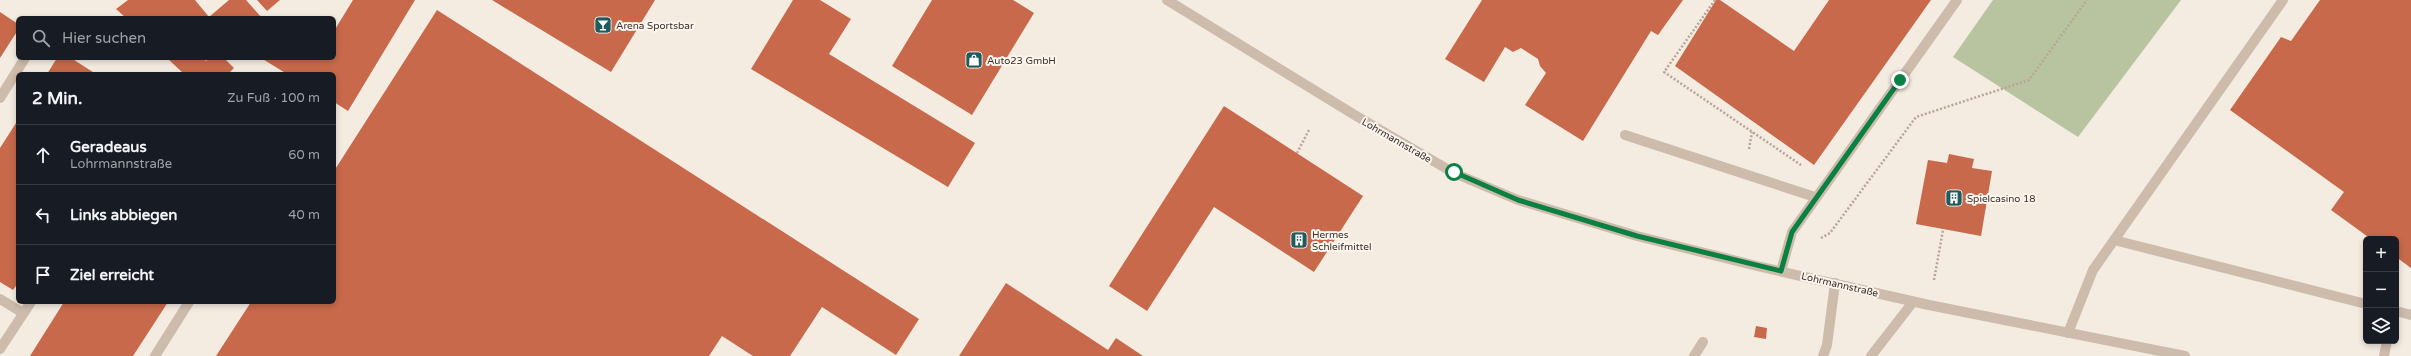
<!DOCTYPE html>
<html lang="de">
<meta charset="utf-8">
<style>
:root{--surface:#171b24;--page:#242831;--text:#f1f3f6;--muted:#9ea1a6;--line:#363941}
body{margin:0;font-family:"Varela Round",sans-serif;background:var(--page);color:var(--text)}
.controls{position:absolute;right:12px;bottom:12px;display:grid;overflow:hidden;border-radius:6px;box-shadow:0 2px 6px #0003}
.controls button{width:36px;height:36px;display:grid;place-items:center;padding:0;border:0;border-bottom:1px solid var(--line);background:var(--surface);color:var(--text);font:20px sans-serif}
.stop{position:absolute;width:12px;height:12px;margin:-9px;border:3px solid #0b8043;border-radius:50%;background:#fff}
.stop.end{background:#0b8043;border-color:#fff;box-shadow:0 1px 4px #0008}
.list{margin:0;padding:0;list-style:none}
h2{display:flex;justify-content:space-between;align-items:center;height:52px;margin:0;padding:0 16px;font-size:17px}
h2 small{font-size:13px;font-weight:400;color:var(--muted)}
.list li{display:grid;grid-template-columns:26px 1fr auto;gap:12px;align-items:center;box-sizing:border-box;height:60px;padding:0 16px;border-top:1px solid var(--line)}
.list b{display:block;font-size:15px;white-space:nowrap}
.list p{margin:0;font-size:13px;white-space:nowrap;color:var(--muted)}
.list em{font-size:13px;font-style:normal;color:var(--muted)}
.icon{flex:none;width:22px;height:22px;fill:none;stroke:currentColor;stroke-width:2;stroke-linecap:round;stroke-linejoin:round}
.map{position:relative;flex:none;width:2411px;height:356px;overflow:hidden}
.search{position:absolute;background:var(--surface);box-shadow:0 2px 6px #0003;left:16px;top:16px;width:320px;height:44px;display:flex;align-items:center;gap:10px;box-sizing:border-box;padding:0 14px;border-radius:6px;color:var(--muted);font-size:15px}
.panel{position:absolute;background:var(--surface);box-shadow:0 2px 6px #0003;left:16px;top:72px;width:320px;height:232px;border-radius:6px}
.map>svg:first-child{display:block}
</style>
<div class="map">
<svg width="2411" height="356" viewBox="0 0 2411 356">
<rect width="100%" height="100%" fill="#f4ebe1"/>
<polygon fill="#b8c4a0" points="1993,0 2181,0 2078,137 1953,57"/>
<g fill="#c8694b">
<polygon points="128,0 195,0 209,17 229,0 246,0 262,18 126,18 116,9"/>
<polygon points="257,0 280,0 267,11"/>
<polygon points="353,0 415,0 348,111 334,102 334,74 287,74 261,58 334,58 334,31"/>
<polygon points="492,0 655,0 611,72"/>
<polygon points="793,0 820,0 851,19 829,54 975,143 948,187 751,69"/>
<polygon points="932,0 1013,0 1034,13 972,115 892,66"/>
<polygon points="1482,0 1683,0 1658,35 1651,31 1583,141 1525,105 1546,73 1540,66 1538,59 1521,48 1513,52 1505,47 1484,82 1445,59"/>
<polygon points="1716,0 1720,0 1794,51 1829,0 1931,0 1814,165 1675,66"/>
<polygon points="2320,0 2411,0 2411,268 2396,257 2396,239 2371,239 2331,210 2344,192 2230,110 2281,37 2291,41"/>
<polygon points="437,10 919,319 896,355 822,307 790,356 753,356 722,336 709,356 216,356 251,302 334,302 334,171"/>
<polygon points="0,12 18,24 18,30 0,58"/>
<polygon points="57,58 71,58 96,74 47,74"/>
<polygon points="167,58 203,58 206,61 209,58 224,58 234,68 228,74 184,74"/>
<polygon points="1224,106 1363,196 1314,272 1214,207 1147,311 1109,286"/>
<polygon points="18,120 18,283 13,290 0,282 0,148"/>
<polygon points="1949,154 1974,159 1972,168 1992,171 1981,236 1916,224 1928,160 1947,163"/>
<polygon points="1006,283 1108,350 1116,338 1143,356 959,356"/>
<polygon points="64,302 168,302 133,356 30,356"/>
<polygon points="1756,326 1767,328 1766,339 1754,337"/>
</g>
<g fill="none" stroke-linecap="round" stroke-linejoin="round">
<g stroke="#b9a596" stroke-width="2.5" stroke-dasharray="2 2" stroke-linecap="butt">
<polyline points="1715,0 1664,72 1801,165"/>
<polyline points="1749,149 1752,132"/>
<polyline points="1297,153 1309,130"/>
<polyline points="1821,238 1830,233 1916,117 2029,80 2087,0"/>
<polyline points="1934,280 1943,230"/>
</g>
<g stroke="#cdbbac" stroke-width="10">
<polyline points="0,98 25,58"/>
<polyline points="1625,135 1815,197"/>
<polyline points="2114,240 2366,304"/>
<polyline points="1781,271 1792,232 1957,0"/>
<polyline points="0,299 23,313"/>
<polyline points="2396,311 2411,315"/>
<polyline points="2068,333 2093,270 2283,0"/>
<polyline points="0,349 31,302"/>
<polyline points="155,356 189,302"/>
<polyline points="1694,356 1703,342"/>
<polyline points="2384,356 2387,341"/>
</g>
<g stroke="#cdbbac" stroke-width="10">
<polyline points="1823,356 1827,345 1835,283"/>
<polyline points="1871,356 1913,302"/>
</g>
<polyline stroke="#cdbbac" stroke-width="10" points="1167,0 1358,117 1454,173 1518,200 1637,236 1757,266 1929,305 2185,356"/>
</g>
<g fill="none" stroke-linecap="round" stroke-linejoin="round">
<polyline stroke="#0b8043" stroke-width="5" points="1454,172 1518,200 1637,236 1781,271 1792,232 1900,80"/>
</g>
<defs>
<g id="bar-square" transform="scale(0.9)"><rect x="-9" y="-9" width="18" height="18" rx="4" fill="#1f5a5e" stroke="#fbf5ee"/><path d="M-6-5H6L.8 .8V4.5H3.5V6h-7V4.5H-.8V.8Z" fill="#fff"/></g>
<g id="shop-square" transform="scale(0.9)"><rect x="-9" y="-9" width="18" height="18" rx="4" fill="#1f5a5e" stroke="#fbf5ee"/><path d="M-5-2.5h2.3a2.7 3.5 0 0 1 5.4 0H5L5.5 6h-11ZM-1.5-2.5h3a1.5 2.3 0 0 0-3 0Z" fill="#fff"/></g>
<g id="building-square" transform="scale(0.9)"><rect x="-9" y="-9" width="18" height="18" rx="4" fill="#1f5a5e" stroke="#fbf5ee"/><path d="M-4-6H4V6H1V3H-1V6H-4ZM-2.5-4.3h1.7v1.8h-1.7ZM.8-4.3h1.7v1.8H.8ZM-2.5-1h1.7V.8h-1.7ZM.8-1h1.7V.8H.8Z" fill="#fff"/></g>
</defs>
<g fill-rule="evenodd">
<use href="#bar-square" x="603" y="25"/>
<use href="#shop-square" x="974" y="60"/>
<use href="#building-square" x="1954" y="198"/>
<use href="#building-square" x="1299" y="240"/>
</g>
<g text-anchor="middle" stroke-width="4" stroke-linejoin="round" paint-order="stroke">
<g font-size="10" fill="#3b302b" stroke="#fbf5ee" text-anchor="start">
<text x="616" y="29">Arena Sportsbar</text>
<text x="987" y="64">Auto23 GmbH</text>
<text x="1967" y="202">Spielcasino 18</text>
<text x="1312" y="238">Hermes<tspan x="1312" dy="12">Schleifmittel</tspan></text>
</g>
<g font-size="10" fill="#3b302b" stroke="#fbf5ee">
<text transform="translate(1397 140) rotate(30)" y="4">Lohrmannstraße</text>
<text transform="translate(1840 284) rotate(13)" y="4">Lohrmannstraße</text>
</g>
</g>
</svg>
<div class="controls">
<button>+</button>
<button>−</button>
<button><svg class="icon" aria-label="layers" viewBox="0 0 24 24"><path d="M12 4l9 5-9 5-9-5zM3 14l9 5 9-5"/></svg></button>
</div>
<div class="stop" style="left:1454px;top:172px"></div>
<div class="stop end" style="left:1900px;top:80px"></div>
<div class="search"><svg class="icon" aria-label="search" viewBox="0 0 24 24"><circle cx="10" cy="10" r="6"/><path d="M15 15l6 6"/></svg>Hier suchen</div>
<section class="panel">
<h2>2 Min.<small>Zu Fuß · 100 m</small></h2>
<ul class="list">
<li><svg class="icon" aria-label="ahead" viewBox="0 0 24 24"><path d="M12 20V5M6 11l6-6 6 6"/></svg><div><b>Geradeaus</b><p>Lohrmannstraße</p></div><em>60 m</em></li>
<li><svg class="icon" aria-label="left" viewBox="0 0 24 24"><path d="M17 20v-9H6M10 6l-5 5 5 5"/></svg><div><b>Links abbiegen</b></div><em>40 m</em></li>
<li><svg class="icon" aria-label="arrive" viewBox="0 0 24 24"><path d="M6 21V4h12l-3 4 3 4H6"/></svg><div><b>Ziel erreicht</b></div></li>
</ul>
</section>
</div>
